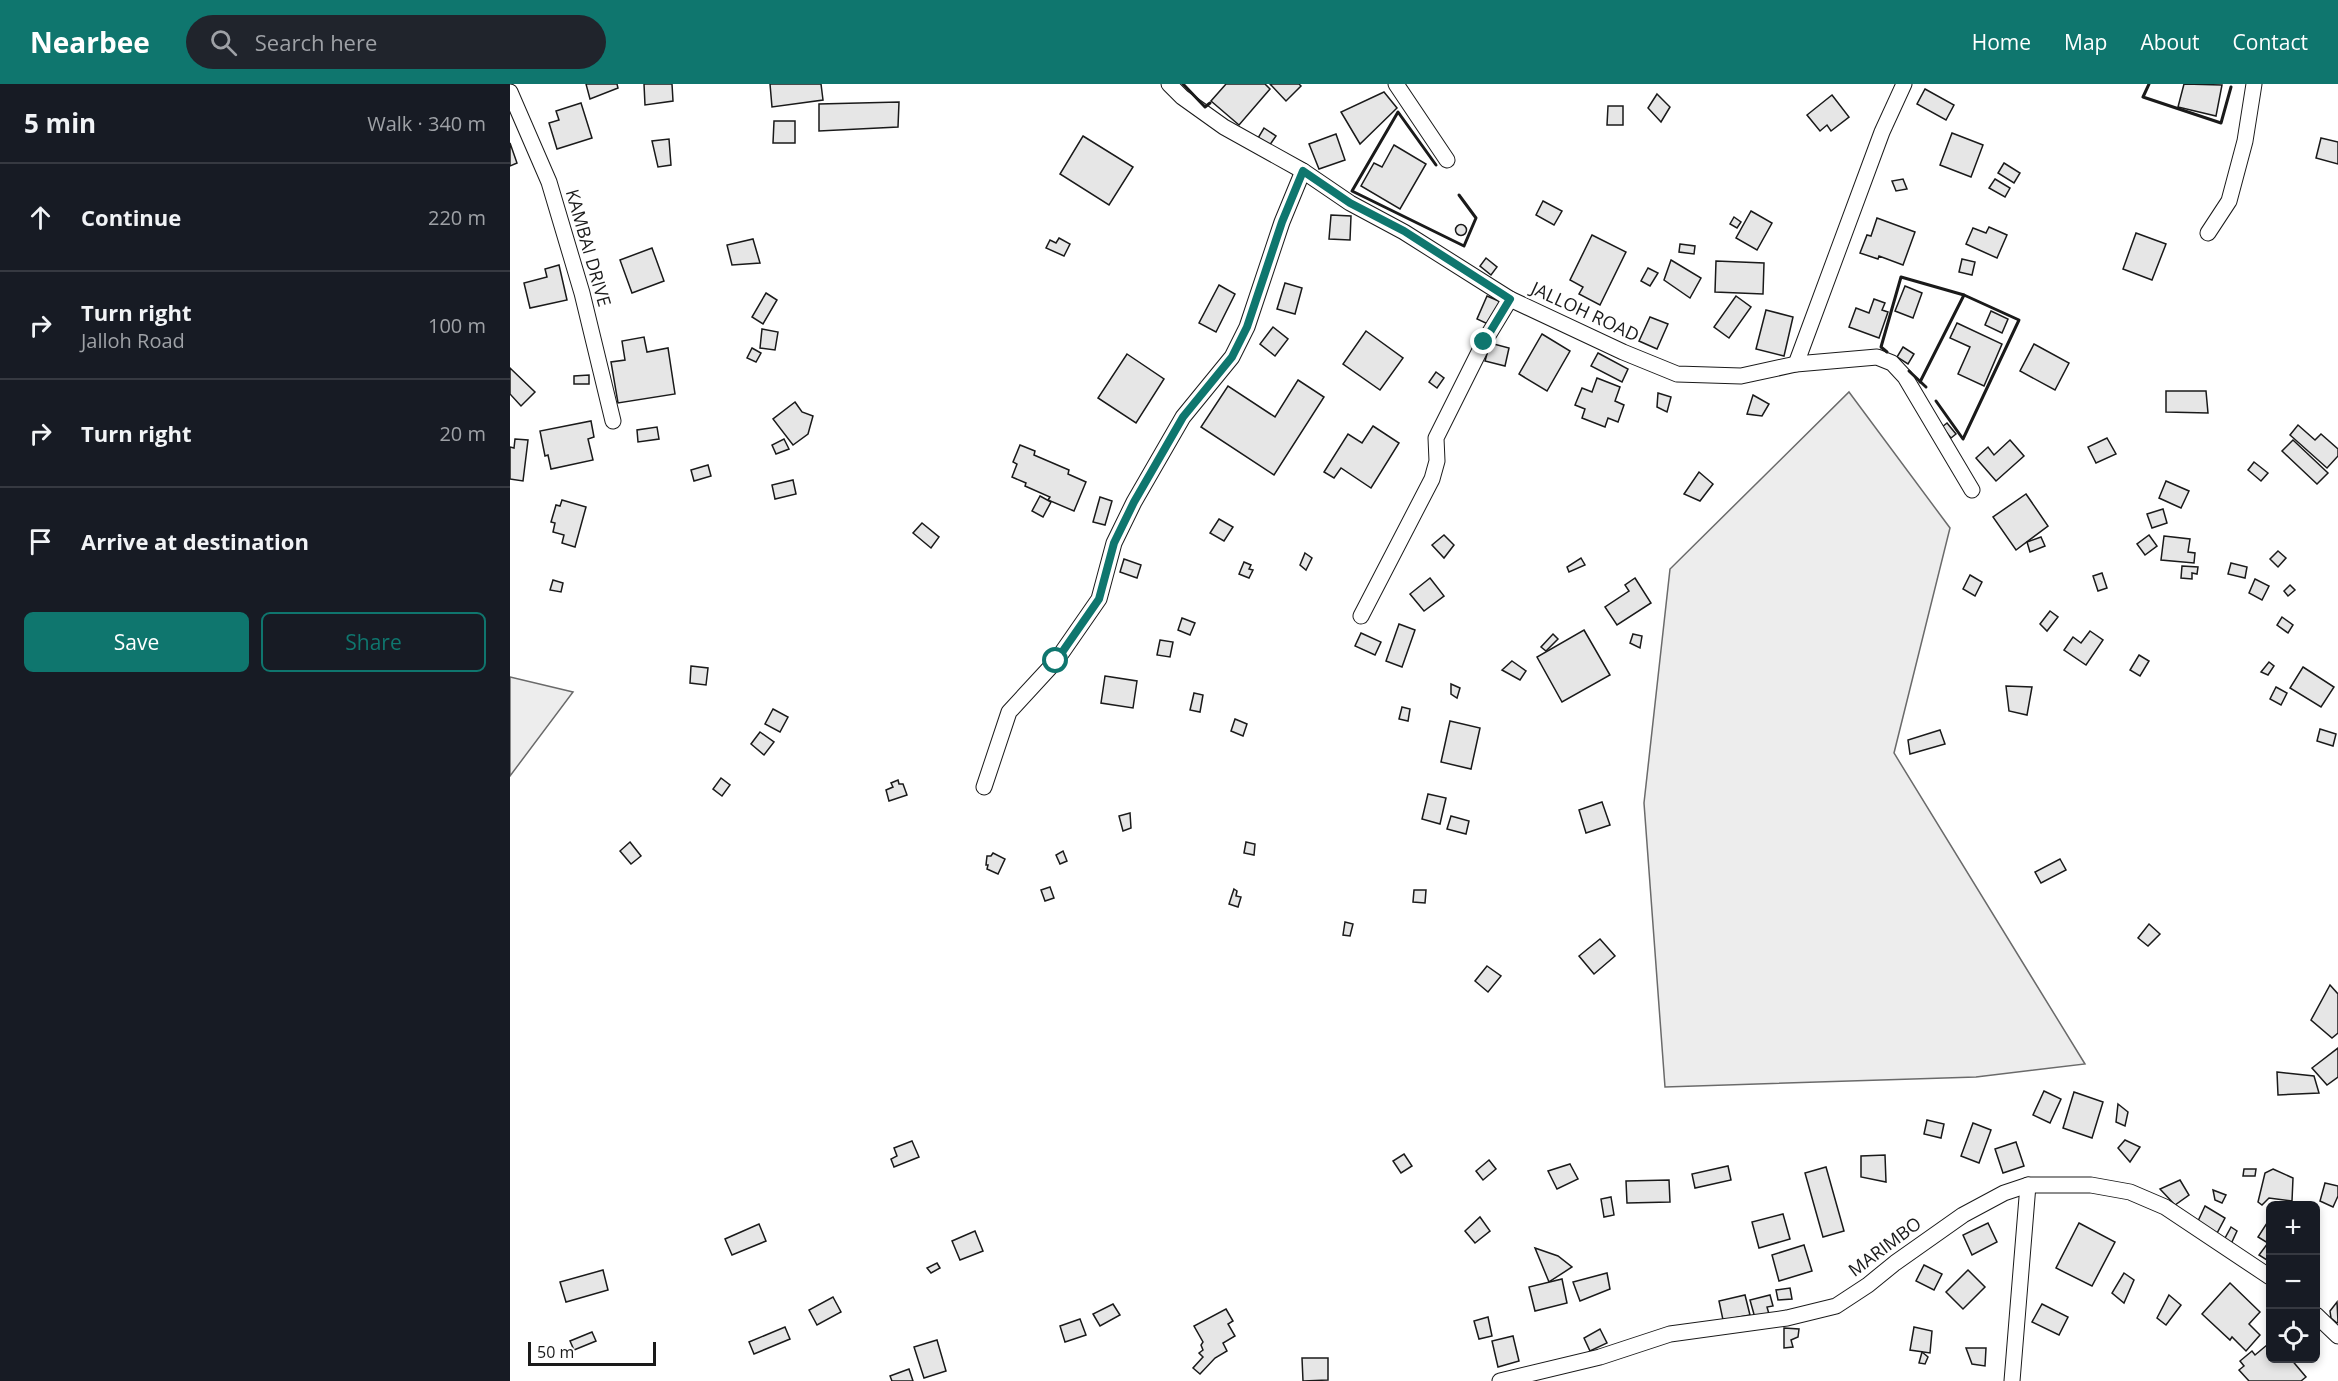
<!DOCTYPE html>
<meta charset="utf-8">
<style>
:root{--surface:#171b24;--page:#20242c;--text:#f1f3f6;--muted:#9ea1a6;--line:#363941;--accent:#0f766e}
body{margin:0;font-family:"Open Sans",sans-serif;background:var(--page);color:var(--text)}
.controls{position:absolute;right:18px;bottom:18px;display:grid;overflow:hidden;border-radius:9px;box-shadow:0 3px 9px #0003}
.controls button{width:54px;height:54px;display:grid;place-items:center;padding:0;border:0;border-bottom:2px solid var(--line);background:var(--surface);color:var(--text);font:30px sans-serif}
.scale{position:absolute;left:18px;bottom:15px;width:128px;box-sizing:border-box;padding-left:6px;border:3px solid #1a1a1a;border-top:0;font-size:16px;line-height:21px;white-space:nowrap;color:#1a1a1a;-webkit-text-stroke:4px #fff;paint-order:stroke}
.stop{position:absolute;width:18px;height:18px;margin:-14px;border:4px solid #0f766e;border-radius:50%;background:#fff}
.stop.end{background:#0f766e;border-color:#fff;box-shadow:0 2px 6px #0008}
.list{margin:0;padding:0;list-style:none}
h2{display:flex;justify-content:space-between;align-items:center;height:78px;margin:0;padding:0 24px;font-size:26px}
h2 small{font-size:20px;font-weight:400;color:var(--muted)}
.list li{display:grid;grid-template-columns:39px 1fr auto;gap:18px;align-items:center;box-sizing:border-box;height:108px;padding:0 24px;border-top:2px solid var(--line)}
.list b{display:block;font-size:22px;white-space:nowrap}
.list p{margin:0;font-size:20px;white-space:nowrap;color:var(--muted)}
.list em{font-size:20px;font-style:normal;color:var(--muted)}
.actions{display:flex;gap:12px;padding:18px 24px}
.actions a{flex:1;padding:14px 0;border:2px solid var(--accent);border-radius:9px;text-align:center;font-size:21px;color:var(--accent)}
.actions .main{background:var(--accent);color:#fff}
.icon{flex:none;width:33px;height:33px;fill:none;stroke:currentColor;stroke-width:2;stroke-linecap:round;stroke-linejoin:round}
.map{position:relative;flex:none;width:1828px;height:1297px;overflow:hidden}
header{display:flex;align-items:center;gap:36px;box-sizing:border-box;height:84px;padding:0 30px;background:var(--accent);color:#fff}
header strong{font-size:28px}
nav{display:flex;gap:33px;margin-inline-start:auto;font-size:21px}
.search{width:420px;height:54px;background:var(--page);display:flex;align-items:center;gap:15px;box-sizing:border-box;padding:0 21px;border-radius:33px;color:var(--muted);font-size:22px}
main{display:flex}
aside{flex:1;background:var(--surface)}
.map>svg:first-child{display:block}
</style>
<header>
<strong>Nearbee</strong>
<div class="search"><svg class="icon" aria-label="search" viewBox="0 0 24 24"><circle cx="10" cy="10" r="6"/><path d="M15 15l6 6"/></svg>Search here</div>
<nav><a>Home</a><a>Map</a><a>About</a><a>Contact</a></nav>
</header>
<main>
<aside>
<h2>5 min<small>Walk · 340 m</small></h2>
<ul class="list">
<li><svg class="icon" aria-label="ahead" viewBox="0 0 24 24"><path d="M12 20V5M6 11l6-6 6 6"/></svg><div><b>Continue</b></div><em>220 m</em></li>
<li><svg class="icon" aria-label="right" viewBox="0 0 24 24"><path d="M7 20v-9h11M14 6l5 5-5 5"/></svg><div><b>Turn right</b><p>Jalloh Road</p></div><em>100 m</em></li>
<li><svg class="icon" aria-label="right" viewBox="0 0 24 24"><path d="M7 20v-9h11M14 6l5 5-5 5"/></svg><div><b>Turn right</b></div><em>20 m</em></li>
<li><svg class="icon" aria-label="arrive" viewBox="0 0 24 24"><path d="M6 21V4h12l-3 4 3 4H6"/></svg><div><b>Arrive at destination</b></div></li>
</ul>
<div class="actions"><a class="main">Save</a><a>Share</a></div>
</aside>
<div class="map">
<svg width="1828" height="1297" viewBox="0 0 1828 1297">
<rect width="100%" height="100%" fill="#fff"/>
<g fill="#ededed" stroke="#6a6a6a" stroke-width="1.5">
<polygon points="1339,308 1440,444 1384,669 1575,980 1466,993 1155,1003 1134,719 1160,485"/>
<polygon points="0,593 63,608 0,692"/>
</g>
<g fill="#e6e6e6" stroke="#1a1a1a" stroke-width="1.5">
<polygon points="76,0 107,0 108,4 80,15"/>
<polygon points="134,0 162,0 163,17 135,21"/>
<polygon points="260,0 311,0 313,16 262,23"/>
<polygon points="716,0 755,0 760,5 729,41 701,17"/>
<polygon points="760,0 789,0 791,2 776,17"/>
<polygon points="1674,0 1712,1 1706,32 1668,23"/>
<polygon points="1415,5 1444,21 1436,36 1407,20"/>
<polygon points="874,8 887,24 850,60 831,28"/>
<polygon points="1147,10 1160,23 1151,38 1138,24"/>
<polygon points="1322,11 1339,33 1321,47 1317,41 1310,47 1297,31"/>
<polygon points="389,18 388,43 309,47 309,20"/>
<polygon points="71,19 82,54 47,65 39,39 49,36 46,27"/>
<polygon points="1098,22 1113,22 1113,41 1097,41"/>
<polygon points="264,37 285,37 285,59 263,59"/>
<polygon points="754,44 766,52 759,62 748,54"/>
<polygon points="1442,49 1473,61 1461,93 1430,81"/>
<polygon points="826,50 835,76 809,85 799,60"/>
<polygon points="573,52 623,83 599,121 550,90"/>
<polygon points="1811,54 1828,58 1828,80 1806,74"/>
<polygon points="159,55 161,81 148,83 142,57"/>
<polygon points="0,59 7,79 0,82"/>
<polygon points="884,61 916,80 890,125 851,102 864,79 872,83"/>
<polygon points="1494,79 1510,89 1504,99 1488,89"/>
<polygon points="1393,95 1397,105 1386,107 1382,97"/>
<polygon points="1485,95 1500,104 1495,113 1479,104"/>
<polygon points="1033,117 1052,127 1044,141 1026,131"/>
<polygon points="1241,127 1262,139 1247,166 1226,154"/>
<polygon points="821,131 841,132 840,156 819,155"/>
<polygon points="1224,133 1231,138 1227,144 1220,140"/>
<polygon points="1367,134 1405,148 1393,181 1369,172 1368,175 1350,169 1357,151 1361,152"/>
<circle cx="951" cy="146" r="5.5"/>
<polygon points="1479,143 1497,151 1487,174 1456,160 1463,144 1476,149"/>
<polygon points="1626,149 1656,160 1642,196 1613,185"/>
<polygon points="1082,151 1116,168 1090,221 1069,210 1073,203 1060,196"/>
<polygon points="549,154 560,160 554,172 536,164 540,156 546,159"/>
<polygon points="243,155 250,179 222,181 217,161"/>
<polygon points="1170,160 1185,162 1184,170 1169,168"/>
<polygon points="142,164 154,197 122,209 110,176"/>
<polygon points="976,174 987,183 981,191 970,182"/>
<polygon points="1452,175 1465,178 1462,191 1449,188"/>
<polygon points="1161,176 1191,194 1180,214 1154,196"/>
<polygon points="1206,177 1254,179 1253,210 1205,208"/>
<polygon points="49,181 57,216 20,224 14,199 37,193 35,185"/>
<polygon points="1138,184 1148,189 1140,202 1131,197"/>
<polygon points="775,199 792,204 785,230 767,225"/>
<polygon points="709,201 725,210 706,248 689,239"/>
<polygon points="1395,202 1412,209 1403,234 1385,227"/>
<polygon points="256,209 267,216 253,240 242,233"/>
<polygon points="977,212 991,218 980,241 967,235"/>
<polygon points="1226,212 1241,223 1219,254 1204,243"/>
<polygon points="1364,215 1375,219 1372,226 1378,228 1369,254 1339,243 1346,224 1359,229"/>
<polygon points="1256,226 1283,233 1274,272 1246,265"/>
<polygon points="1481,227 1498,235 1492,249 1475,241"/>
<polygon points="1140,233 1158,240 1147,265 1129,257"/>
<polygon points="1447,239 1492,260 1474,302 1448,290 1460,263 1440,254"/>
<polygon points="763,243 778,255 765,272 750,260"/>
<polygon points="252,245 268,248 265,266 250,264"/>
<polygon points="856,247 893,274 870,306 833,280"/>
<polygon points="1032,250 1060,267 1037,307 1009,290"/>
<polygon points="134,253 137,268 158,264 165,310 108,319 101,278 115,276 112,257"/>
<polygon points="980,259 999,264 995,282 975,277"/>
<polygon points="1524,260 1559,279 1545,306 1510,287"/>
<polygon points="1393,263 1404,270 1398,280 1387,273"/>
<polygon points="242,264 251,269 246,278 237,274"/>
<polygon points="1088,269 1118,285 1112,298 1081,282"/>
<polygon points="617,270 654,295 626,339 588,314"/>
<polygon points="0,284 25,308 11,322 0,310"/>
<polygon points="926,288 934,294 927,304 919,298"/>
<polygon points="79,291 79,300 64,300 64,292"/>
<polygon points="1087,294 1110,303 1105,317 1114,321 1108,338 1098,334 1095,343 1072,334 1075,325 1065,321 1072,304 1082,308"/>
<polygon points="788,296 814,313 764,391 691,343 718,302 765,333"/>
<polygon points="1656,307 1696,307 1698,329 1656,328"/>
<polygon points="1148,309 1161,313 1157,328 1147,323"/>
<polygon points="1243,311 1259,320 1252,332 1237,330"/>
<polygon points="285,318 292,328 303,332 298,350 283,361 263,335"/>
<polygon points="81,337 84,353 78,355 83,376 41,385 38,371 35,372 30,347"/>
<polygon points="1437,339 1446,350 1441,354 1432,343"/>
<polygon points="1788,341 1805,356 1811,350 1828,365 1828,372 1817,384 1780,351"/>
<polygon points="863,342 889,359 861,404 831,384 824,394 814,388 838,350 852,359"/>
<polygon points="147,343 149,355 128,358 127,346"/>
<polygon points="1597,354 1606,370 1586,379 1578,363"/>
<polygon points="5,355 18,356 13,397 0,395 0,363 4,364"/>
<polygon points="274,355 279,365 266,370 262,361"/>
<polygon points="1500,356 1514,372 1486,397 1466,374 1478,363 1484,371"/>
<polygon points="1783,356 1818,389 1807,400 1772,367"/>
<polygon points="510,361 525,367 524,371 559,386 558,390 576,398 564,427 538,416 540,413 515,402 516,399 502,393 507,380 503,378"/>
<polygon points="1744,378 1758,389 1751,397 1738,386"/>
<polygon points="198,381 201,392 184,397 181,386"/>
<polygon points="1189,388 1203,400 1190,417 1174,410"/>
<polygon points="283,396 286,410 265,415 262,401"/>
<polygon points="1656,397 1679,407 1671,424 1649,414"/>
<polygon points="1516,410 1538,442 1506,466 1483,433"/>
<polygon points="530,412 541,418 533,433 522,427"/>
<polygon points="590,413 602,417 595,441 583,438"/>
<polygon points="52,416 76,423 65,463 52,459 54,451 43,448 45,439 41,438 46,421 50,422"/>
<polygon points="1653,425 1657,439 1642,444 1637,430"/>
<polygon points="709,435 723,443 714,457 700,449"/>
<polygon points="412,439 429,453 421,464 403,449"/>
<polygon points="934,451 944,461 934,474 922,461"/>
<polygon points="1639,451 1647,462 1635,471 1627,460"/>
<polygon points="1654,452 1680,455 1678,468 1685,469 1684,479 1651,476"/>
<polygon points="1531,453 1535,462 1520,468 1517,458"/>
<polygon points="1768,467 1776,474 1768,483 1760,475"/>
<polygon points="795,469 802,474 796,486 790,481"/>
<polygon points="1071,474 1075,481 1059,488 1057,483"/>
<polygon points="614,475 631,481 627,494 610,488"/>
<polygon points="734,478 741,481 739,485 743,486 739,494 729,490"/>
<polygon points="1721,479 1737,483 1735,494 1718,490"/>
<polygon points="1672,482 1688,483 1687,490 1682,489 1682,495 1671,494"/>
<polygon points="1592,489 1597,504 1588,507 1583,492"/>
<polygon points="1460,491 1472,498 1465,512 1453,505"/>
<polygon points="920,494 934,512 914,527 900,510"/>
<polygon points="1125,494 1141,519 1107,541 1095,523 1119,507 1115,501"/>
<polygon points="1745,495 1759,502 1752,516 1739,509"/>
<polygon points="43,496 53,499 51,508 40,506"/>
<polygon points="1780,501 1785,506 1778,512 1774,507"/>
<polygon points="1540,527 1548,533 1537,547 1530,540"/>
<polygon points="1772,533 1783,541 1778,549 1767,541"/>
<polygon points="672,534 685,539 680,551 668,546"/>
<polygon points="889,540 905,546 892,583 876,577"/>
<polygon points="1074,546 1100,591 1052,618 1027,573"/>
<polygon points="1580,547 1593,556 1576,581 1554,566 1563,553 1571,559"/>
<polygon points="851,549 871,558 865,571 845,562"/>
<polygon points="1043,550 1048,555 1036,567 1031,563"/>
<polygon points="1123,550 1132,552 1130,564 1120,559"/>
<polygon points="650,556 663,558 660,573 647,571"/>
<polygon points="1629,571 1639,577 1630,592 1620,586"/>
<polygon points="1002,577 1016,587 1010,596 992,586"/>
<polygon points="1759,578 1764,582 1758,591 1751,588"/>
<polygon points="181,582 198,584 196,601 180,599"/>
<polygon points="1793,583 1824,603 1811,623 1780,604"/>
<polygon points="595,592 627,597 623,624 591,619"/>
<polygon points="941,600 950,604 947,614 941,610"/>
<polygon points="1496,602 1522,603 1517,631 1499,627"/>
<polygon points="1766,603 1777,609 1771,621 1760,615"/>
<polygon points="684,609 693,611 690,628 680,626"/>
<polygon points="892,623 900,625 898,637 889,635"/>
<polygon points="263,625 278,633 270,648 255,640"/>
<polygon points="725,635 737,640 733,652 721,647"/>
<polygon points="940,637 970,644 961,685 931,678"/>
<polygon points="1810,645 1826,650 1823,662 1807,657"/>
<polygon points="1430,646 1435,660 1400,670 1398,656"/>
<polygon points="250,648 264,658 254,671 241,660"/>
<polygon points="211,694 220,701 212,712 203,705"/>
<polygon points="388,696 389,700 393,700 397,711 379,717 376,706 383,703 381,699"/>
<polygon points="918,710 936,714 930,740 912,735"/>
<polygon points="1092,718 1100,741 1076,749 1069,726"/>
<polygon points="620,729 621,744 613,747 609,732"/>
<polygon points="941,732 959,737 956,750 937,745"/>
<polygon points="120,758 131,772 121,780 110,767"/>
<polygon points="736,758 745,760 744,771 734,769"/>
<polygon points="553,767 557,777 550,780 546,771"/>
<polygon points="483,769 495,775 488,790 477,785 478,781 476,781 477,772 481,772"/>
<polygon points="1550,775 1556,786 1531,799 1525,788"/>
<polygon points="540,803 544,814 535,817 531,806"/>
<polygon points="724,805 727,807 726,812 731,813 728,823 719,820"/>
<polygon points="904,806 916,806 915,819 903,818"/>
<polygon points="835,838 843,840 840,852 833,851"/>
<polygon points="1639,840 1650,850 1638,862 1628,854"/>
<polygon points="1090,855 1105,872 1084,890 1069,872"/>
<polygon points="977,882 991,892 978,908 965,897"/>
<polygon points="1820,901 1828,910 1828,949 1822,954 1801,936"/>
<polygon points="1828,964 1828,993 1817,1001 1802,984"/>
<polygon points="1767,988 1804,992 1809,1009 1768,1011"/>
<polygon points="1534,1007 1551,1015 1540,1039 1523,1031"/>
<polygon points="1564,1008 1593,1018 1582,1054 1553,1044"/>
<polygon points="1608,1020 1618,1028 1615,1042 1606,1038"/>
<polygon points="1417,1036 1434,1040 1431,1054 1414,1050"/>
<polygon points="1463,1039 1481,1046 1469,1079 1451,1072"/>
<polygon points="1615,1056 1630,1063 1620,1078 1608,1064"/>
<polygon points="402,1057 409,1073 384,1083 381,1075 387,1072 384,1064"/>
<polygon points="1506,1058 1514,1082 1493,1089 1485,1065"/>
<polygon points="894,1070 902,1082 891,1089 883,1077"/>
<polygon points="1375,1071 1376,1098 1351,1093 1351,1072"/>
<polygon points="979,1076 986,1085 973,1096 966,1087"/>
<polygon points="1060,1080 1068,1095 1047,1105 1038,1087"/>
<polygon points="1218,1082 1221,1096 1185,1104 1182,1090"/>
<polygon points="1316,1083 1334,1147 1313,1153 1295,1089"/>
<polygon points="1734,1085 1746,1085 1745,1092 1733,1092"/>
<polygon points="1763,1085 1783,1094 1782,1117 1759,1114 1752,1121 1748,1118 1755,1089"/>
<polygon points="1159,1096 1160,1118 1117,1119 1116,1097"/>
<polygon points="1670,1096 1679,1111 1665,1121 1650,1105"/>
<polygon points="1815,1099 1828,1102 1828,1112 1823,1123 1810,1117"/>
<polygon points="1703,1106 1716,1111 1712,1119 1705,1116"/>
<polygon points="1101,1113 1104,1131 1094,1133 1091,1115"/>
<polygon points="1695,1122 1715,1134 1706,1151 1688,1137"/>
<polygon points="1273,1130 1280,1155 1249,1164 1242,1138"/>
<polygon points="970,1133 980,1147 965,1159 955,1147"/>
<polygon points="1478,1139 1487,1158 1462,1171 1453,1151"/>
<polygon points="1569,1139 1605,1158 1582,1202 1546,1184"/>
<polygon points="1757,1139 1760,1141 1760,1178 1749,1171 1758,1159 1748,1153"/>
<polygon points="249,1140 256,1157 222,1171 215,1155"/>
<polygon points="1721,1143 1727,1147 1721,1160 1714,1156"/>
<polygon points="465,1147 473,1167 450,1176 442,1157"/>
<polygon points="1294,1161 1302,1187 1269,1197 1262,1171"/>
<polygon points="1025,1164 1048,1172 1062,1183 1039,1198"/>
<polygon points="427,1179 430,1184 421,1189 417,1184"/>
<polygon points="1414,1181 1432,1190 1424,1206 1406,1197"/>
<polygon points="93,1186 98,1206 56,1218 50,1198"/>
<polygon points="1458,1186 1475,1203 1453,1225 1436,1208"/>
<polygon points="1097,1189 1100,1205 1070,1217 1063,1198"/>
<polygon points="1614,1189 1624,1196 1614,1219 1602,1209"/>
<polygon points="1052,1195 1057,1219 1025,1227 1019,1203"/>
<polygon points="1720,1199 1750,1228 1739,1240 1750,1251 1736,1267 1722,1253 1720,1256 1692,1230"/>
<polygon points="1280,1204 1282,1215 1268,1216 1266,1206"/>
<polygon points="1235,1211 1240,1231 1213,1236 1209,1217"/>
<polygon points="1260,1211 1263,1222 1257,1223 1259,1230 1245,1234 1240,1216"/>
<polygon points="1659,1211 1671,1221 1656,1241 1647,1234"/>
<polygon points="323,1213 331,1228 307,1241 299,1226"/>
<polygon points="1827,1218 1828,1238 1827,1239 1821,1234 1820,1227"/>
<polygon points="603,1220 610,1231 590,1242 583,1230"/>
<polygon points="1532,1220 1558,1233 1549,1251 1522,1238"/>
<polygon points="716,1225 723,1237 718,1240 725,1252 713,1259 717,1267 705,1274 690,1290 683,1284 693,1273 689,1269 693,1266 691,1261 693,1258 684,1242"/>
<polygon points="978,1233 982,1252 969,1255 964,1237"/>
<polygon points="570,1235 576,1251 555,1258 550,1242"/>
<polygon points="275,1243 280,1255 244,1270 239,1258"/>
<polygon points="1404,1243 1422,1247 1420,1269 1400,1266"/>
<polygon points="1274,1244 1289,1245 1288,1253 1281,1256 1283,1263 1274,1264"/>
<polygon points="1090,1245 1097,1259 1080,1267 1074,1254"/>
<polygon points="82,1248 86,1257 64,1266 60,1257"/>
<polygon points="1003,1252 1009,1277 988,1283 982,1257"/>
<polygon points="427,1256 436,1287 414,1294 404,1263"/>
<polygon points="1757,1261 1760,1265 1760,1274 1780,1274 1796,1293 1791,1297 1739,1297 1729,1286 1734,1282 1730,1277 1742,1267 1745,1271"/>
<polygon points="1456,1264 1476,1264 1475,1282 1462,1280"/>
<polygon points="1412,1268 1418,1273 1415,1280 1409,1279"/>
<polygon points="792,1274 818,1274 818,1296 793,1297"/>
<polygon points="399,1285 403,1297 382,1297 380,1292"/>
</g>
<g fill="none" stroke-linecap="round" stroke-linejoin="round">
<g stroke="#1a1a1a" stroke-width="17">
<g id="minor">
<polyline points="659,0 672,13 714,43 793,87 840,119 894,148 1000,215 1113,268 1167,290 1231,292 1286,280 1367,273 1382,279 1395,293 1462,406"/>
<polyline points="886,0 937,76"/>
<polyline points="0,8 39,98 72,209 103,337"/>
<polyline points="1698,149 1719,117 1735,57 1744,0"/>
<polyline points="1286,280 1372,48 1394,0"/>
<polyline points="851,532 922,395 927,377 926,354 974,258 1000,215"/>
<polyline points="474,703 499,628 546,577 589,515 604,459 624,418 673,333 722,273 737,243 772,138 793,87"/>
<polyline points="1806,1231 1828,1252"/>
<polyline points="990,1297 1090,1273 1160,1250 1277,1234 1326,1222 1358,1201 1385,1179 1453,1131 1494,1109 1518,1101 1581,1101 1620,1108 1655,1123 1760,1193"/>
<polyline points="1502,1297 1518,1101"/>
</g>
</g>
<use href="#minor" stroke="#fff" stroke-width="15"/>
<g stroke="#1a1a1a" stroke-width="3">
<polyline points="673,0 695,23 700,19"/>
<polyline points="1639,0 1633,13 1711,39 1721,3"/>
<polyline points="926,81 888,28 842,107 954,162 966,134 949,111"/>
<polyline points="1377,268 1371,263 1391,193 1454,211 1509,236 1453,355 1426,317"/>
<polyline points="1399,287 1416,303"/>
<polyline points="1410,298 1454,211"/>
</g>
</g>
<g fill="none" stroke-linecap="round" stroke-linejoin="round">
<polyline stroke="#0f766e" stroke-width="8" points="546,577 589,515 604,459 624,418 673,333 722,273 737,243 772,138 793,87 840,119 894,147 1000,215 974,258"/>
</g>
<g text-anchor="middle" stroke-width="4.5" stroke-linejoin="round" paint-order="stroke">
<g font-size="18" fill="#1a1a1a" stroke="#fff">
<text transform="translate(78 164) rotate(74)" y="6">KAMBAI DRIVE</text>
<text transform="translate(1075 228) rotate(25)" y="6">JALLOH ROAD</text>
<text transform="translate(1375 1163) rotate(-37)" y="6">MARIMBO</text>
</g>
</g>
</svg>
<div class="controls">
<button>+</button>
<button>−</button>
<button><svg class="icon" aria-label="locate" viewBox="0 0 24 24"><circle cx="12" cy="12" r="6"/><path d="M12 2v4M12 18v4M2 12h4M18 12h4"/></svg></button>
</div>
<div class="scale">50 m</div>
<div class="stop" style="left:546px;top:577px"></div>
<div class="stop end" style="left:974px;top:258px"></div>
</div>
</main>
